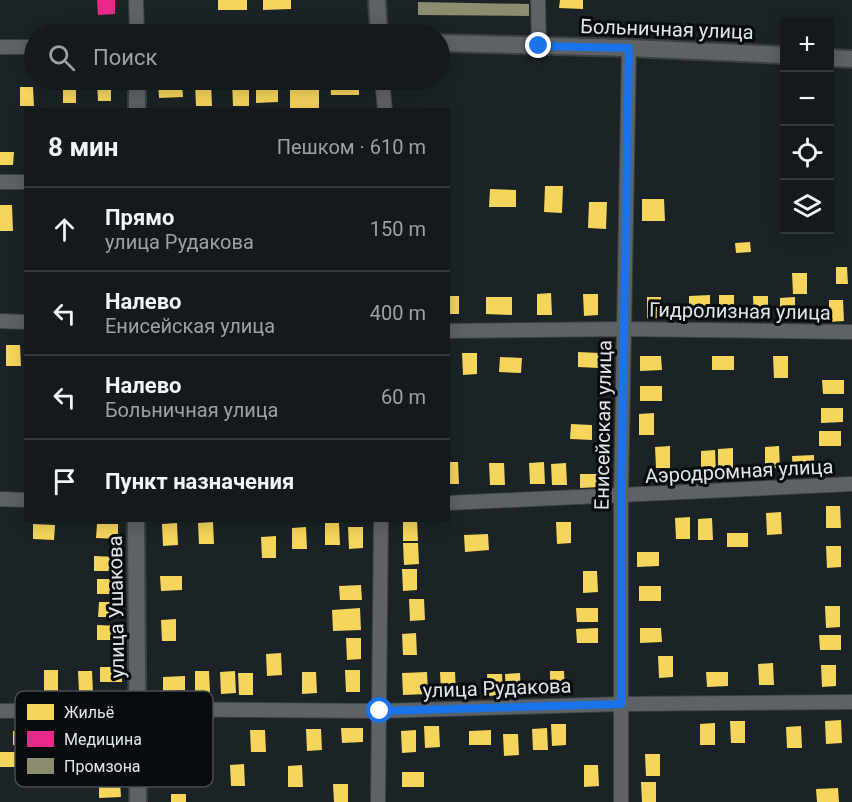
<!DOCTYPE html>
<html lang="ru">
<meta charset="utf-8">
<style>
:root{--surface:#141a1c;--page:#1d2325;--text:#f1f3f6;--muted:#9da1a3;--line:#33383b}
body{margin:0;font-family:Roboto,sans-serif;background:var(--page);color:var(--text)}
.controls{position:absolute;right:18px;top:18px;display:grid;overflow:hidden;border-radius:0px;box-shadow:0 3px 15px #0003}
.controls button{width:54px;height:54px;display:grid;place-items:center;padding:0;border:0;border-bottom:2px solid var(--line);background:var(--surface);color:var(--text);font:30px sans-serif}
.stop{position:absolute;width:18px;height:18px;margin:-14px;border:4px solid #1a73e8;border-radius:50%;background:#fff}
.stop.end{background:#1a73e8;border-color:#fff;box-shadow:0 2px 6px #0008}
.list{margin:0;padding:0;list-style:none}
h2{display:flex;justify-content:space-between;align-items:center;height:78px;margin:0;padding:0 24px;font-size:26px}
h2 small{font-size:20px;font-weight:400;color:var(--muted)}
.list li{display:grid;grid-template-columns:39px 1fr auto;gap:18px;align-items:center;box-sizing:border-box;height:84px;padding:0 24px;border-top:2px solid var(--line)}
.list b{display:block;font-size:22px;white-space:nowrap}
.list p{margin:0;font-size:20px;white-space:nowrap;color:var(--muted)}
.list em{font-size:20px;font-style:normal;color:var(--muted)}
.icon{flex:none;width:33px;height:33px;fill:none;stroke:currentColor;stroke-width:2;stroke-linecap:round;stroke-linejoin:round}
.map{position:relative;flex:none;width:852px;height:802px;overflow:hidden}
.search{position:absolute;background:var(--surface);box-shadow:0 3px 15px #0003;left:24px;top:24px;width:426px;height:66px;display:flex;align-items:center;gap:15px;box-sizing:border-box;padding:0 21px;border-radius:33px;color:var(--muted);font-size:22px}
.panel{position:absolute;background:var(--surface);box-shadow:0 3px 15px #0003;left:24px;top:108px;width:426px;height:414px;border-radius:0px}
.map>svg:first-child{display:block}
</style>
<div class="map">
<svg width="852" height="802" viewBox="0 0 852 802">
<rect width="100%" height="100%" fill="#1b2326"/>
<g fill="#f6d55c">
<rect x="218" y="0" width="29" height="10"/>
<polygon points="263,0 291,0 291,9 263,10"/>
<polygon points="560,0 583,0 583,9 559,8"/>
<polygon points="330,80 359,80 359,95 331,95"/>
<polygon points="182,81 183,97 159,98 158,82"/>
<polygon points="97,82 111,82 111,101 98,101"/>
<polygon points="211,82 212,106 196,106 195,83"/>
<polygon points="232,82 249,82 249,106 233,106"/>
<rect x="63" y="83" width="13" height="20"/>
<polygon points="20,87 33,87 34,106 20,106"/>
<polygon points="278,87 278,102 256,103 256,88"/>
<polygon points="290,89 319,89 319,108 290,109"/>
<polygon points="0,152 14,152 13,165 0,165"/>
<polygon points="545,186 563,186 562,213 544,212"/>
<polygon points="490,189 516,190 516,207 489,207"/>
<polygon points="642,199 664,199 665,221 642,221"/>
<polygon points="589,202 607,202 606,229 588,228"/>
<polygon points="0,205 12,205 13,231 0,231"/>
<polygon points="750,242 751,252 736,253 735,243"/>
<polygon points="836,267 847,267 848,284 836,284"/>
<polygon points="792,273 807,273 807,294 793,294"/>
<polygon points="551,293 552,315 537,315 537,294"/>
<polygon points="583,294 598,294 598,315 584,316"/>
<polygon points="710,295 710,310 689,310 689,296"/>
<rect x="719" y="295" width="15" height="22"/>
<rect x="448" y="296" width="11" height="18"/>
<polygon points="753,296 768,296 768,317 754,318"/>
<polygon points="486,297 512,297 512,315 486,314"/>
<rect x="647" y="297" width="14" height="21"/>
<polygon points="795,297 795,319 780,319 780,298"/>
<polygon points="829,300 843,300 844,321 829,322"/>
<polygon points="6,345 20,345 21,366 6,366"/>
<polygon points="578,352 600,353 599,368 578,367"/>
<polygon points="462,353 477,353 477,374 463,375"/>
<polygon points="640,356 661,356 662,370 640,371"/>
<rect x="712" y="356" width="22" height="14"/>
<polygon points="773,356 788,356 788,378 774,378"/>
<polygon points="500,357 522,358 521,373 499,372"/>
<polygon points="822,380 844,380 844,394 823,394"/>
<rect x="640" y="386" width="22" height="15"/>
<polygon points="821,408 843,408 843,422 821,423"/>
<polygon points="654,413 654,435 639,435 639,414"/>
<polygon points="571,424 592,425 592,440 570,439"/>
<rect x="819" y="431" width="22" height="15"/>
<polygon points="670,446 670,468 656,468 655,447"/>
<polygon points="779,446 780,468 765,468 765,447"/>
<polygon points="733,448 733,470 718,470 718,449"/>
<polygon points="715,450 716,472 701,472 701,451"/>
<polygon points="814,455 814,470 793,471 792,456"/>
<polygon points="448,462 458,462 459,484 448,484"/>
<polygon points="544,462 545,484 530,484 529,463"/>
<polygon points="489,463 504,463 505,485 490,485"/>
<polygon points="566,463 567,485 552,485 551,464"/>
<polygon points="580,474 600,474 601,487 580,488"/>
<polygon points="826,506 840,506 841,528 826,528"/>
<polygon points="781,512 782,534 767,535 766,513"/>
<polygon points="690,517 690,539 676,539 675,518"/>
<polygon points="712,518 713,540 698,540 698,519"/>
<polygon points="403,520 417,520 418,541 403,541"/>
<polygon points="213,522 214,544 199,544 198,523"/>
<polygon points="556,522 571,522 571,543 557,544"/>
<polygon points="177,523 178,545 163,546 162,524"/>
<polygon points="325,523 339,523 340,545 325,545"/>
<polygon points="33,524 55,525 54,540 33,539"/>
<polygon points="97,524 118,524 118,539 96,538"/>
<polygon points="306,527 307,549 292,549 292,528"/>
<polygon points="348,527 363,527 363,548 349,549"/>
<rect x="727" y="533" width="21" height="14"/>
<polygon points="488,534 489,550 465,552 464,535"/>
<polygon points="276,536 276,558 262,558 261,537"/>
<polygon points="403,543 418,543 419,564 404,565"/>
<polygon points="826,546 841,546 841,567 827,568"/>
<polygon points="637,552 659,552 659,566 637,567"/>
<polygon points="94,556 116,557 115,571 94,571"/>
<polygon points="402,569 417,569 417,590 403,591"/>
<polygon points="583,571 597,571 598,592 583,593"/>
<polygon points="160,576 182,576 182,590 161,591"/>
<polygon points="97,579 119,579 118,594 97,594"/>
<polygon points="361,585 362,600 340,600 339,586"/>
<rect x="639" y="586" width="22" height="15"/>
<polygon points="409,599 424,599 425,620 410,621"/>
<polygon points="99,602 120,602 120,617 98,617"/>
<polygon points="825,606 840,606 840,627 826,628"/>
<polygon points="360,608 361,630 333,631 332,610"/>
<polygon points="576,608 598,608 598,622 577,622"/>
<polygon points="176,619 176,641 162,641 161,620"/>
<polygon points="97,625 119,626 119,640 97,640"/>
<polygon points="598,628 598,643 577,643 576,629"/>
<polygon points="640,628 661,628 662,642 640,643"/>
<polygon points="416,633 417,655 403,655 402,634"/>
<polygon points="819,635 841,635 841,650 820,650"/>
<polygon points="346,638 361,638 361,659 347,660"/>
<polygon points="281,653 282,675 267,676 266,654"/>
<polygon points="658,656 673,656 673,677 659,678"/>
<polygon points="773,663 774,685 759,685 758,664"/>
<polygon points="821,665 836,665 836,686 822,687"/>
<rect x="100" y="667" width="22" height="15"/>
<rect x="44" y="670" width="14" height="21"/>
<polygon points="345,670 360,670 360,692 346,692"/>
<polygon points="78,671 92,671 93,692 79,693"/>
<polygon points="195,671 209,671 210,692 195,693"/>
<polygon points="235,671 236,693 221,694 220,672"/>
<polygon points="550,671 564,671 565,692 550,693"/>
<polygon points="302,672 316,672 317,693 302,694"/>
<polygon points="427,672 428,694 403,695 402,673"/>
<polygon points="440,672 455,672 456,693 441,694"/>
<polygon points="706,672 728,672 728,686 707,687"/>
<polygon points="238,673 253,673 253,695 239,695"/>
<polygon points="520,673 521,695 506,695 505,674"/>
<polygon points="487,674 502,674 503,695 488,696"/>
<polygon points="185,676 185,690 163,691 163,677"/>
<polygon points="841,720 842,743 826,744 825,721"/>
<polygon points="730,721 745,721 745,743 731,743"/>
<polygon points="715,723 715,745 700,745 700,724"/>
<polygon points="551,724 566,724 566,745 552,746"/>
<polygon points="424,726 439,726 440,747 425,748"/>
<polygon points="801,726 802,748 787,748 786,727"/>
<polygon points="341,728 363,728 363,742 342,743"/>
<polygon points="547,728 548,750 533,750 532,729"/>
<polygon points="306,729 321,729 322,750 307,751"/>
<polygon points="250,730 265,730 266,752 251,752"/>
<polygon points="416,730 416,752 402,753 401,731"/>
<polygon points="491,730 491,745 469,745 469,731"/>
<polygon points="13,731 35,731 34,746 13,745"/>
<polygon points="503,734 518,734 519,755 504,756"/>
<rect x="0" y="752" width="15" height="15"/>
<polygon points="645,754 660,754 660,776 646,776"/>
<polygon points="244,764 245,786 231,786 230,765"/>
<polygon points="302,765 303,787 288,787 288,766"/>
<polygon points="584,765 598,765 599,786 584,787"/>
<rect x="402" y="772" width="22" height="15"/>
<polygon points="120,782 121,797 99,798 99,783"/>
<polygon points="641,782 656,782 656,802 642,802"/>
<polygon points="333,784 348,784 348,802 334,802"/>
<polygon points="838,788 839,802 817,802 816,789"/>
<rect x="171" y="794" width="15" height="8"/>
</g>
<polygon fill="#e7298a" points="97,0 115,0 115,14 98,15"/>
<polygon fill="#8c8c6e" points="418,2 529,4 529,16 418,15"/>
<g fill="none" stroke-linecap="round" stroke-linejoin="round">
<g stroke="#3a4043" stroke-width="16">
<g id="minor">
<polyline points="136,0 137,34"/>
<polyline points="538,0 539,46"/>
<polyline points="0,47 34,47"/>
<polyline points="382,80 385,110"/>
<polyline points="0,182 26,182"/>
<polyline points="0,321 26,322"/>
<polyline points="448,331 623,329 852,332"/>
<polyline points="0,499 26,500"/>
<polyline points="448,503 852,484"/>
<polyline points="0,711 138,709 380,711 622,704 852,702"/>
<polyline points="378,802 381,520"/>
<polyline points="621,802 621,497 629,48"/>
</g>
</g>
<g stroke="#3a4043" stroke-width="20">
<g id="tertiary">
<polyline points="377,0 379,34"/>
<polyline points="440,43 629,48 784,55"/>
<polyline points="830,58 852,59"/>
<polyline points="137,110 137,80"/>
<polyline points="136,520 138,802"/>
</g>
</g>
<use href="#minor" stroke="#5c6266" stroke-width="14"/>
<use href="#tertiary" stroke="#5c6266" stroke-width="16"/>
</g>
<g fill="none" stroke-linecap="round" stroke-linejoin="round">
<polyline stroke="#1a73e8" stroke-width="8" points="380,711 621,704 621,496 629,48 539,46"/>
</g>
<g text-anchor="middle" stroke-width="6" stroke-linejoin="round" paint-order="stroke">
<g font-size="20" fill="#dee6ea" stroke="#070c0f">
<text transform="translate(667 29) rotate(2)" y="7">Больничная улица</text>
<text transform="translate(740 311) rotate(1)" y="7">Гидролизная улица</text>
<text transform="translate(603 425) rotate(-89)" y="7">Енисейская улица</text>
<text transform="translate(739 471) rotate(-3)" y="7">Аэродромная улица</text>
<text transform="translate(116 607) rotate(-91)" y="7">улица Ушакова</text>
<text transform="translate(497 688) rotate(-2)" y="7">улица Рудакова</text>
</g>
</g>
<rect x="15" y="691" width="198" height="96" rx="9" fill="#070c0f" stroke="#484d51" stroke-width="1.5"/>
<rect x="27" y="704" width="27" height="16" fill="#f6d55c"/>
<rect x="27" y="731" width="27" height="16" fill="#e7298a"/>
<rect x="27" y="758" width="27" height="16" fill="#8c8c6e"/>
<g font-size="16" fill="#dee6ea">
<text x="64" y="718">Жильё</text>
<text x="64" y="745">Медицина</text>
<text x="64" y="772">Промзона</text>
</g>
</svg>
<div class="controls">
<button>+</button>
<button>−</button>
<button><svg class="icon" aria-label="locate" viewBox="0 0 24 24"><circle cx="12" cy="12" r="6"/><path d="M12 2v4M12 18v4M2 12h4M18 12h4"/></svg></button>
<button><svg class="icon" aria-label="layers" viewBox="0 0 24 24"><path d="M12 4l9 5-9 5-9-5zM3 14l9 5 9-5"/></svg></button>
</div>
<div class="stop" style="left:380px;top:711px"></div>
<div class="stop end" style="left:539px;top:46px"></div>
<div class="search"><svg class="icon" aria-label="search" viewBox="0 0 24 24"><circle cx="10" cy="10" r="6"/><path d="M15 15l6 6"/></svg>Поиск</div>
<section class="panel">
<h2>8 мин<small>Пешком · 610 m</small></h2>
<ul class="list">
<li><svg class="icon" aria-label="ahead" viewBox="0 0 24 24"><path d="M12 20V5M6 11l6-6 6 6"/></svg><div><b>Прямо</b><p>улица Рудакова</p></div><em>150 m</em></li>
<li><svg class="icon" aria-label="left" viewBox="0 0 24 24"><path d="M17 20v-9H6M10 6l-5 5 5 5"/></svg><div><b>Налево</b><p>Енисейская улица</p></div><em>400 m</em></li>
<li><svg class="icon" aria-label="left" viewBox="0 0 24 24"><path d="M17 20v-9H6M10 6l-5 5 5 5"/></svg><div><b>Налево</b><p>Больничная улица</p></div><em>60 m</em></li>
<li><svg class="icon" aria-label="arrive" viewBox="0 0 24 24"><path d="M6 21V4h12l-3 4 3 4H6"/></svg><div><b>Пункт назначения</b></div></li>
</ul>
</section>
</div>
